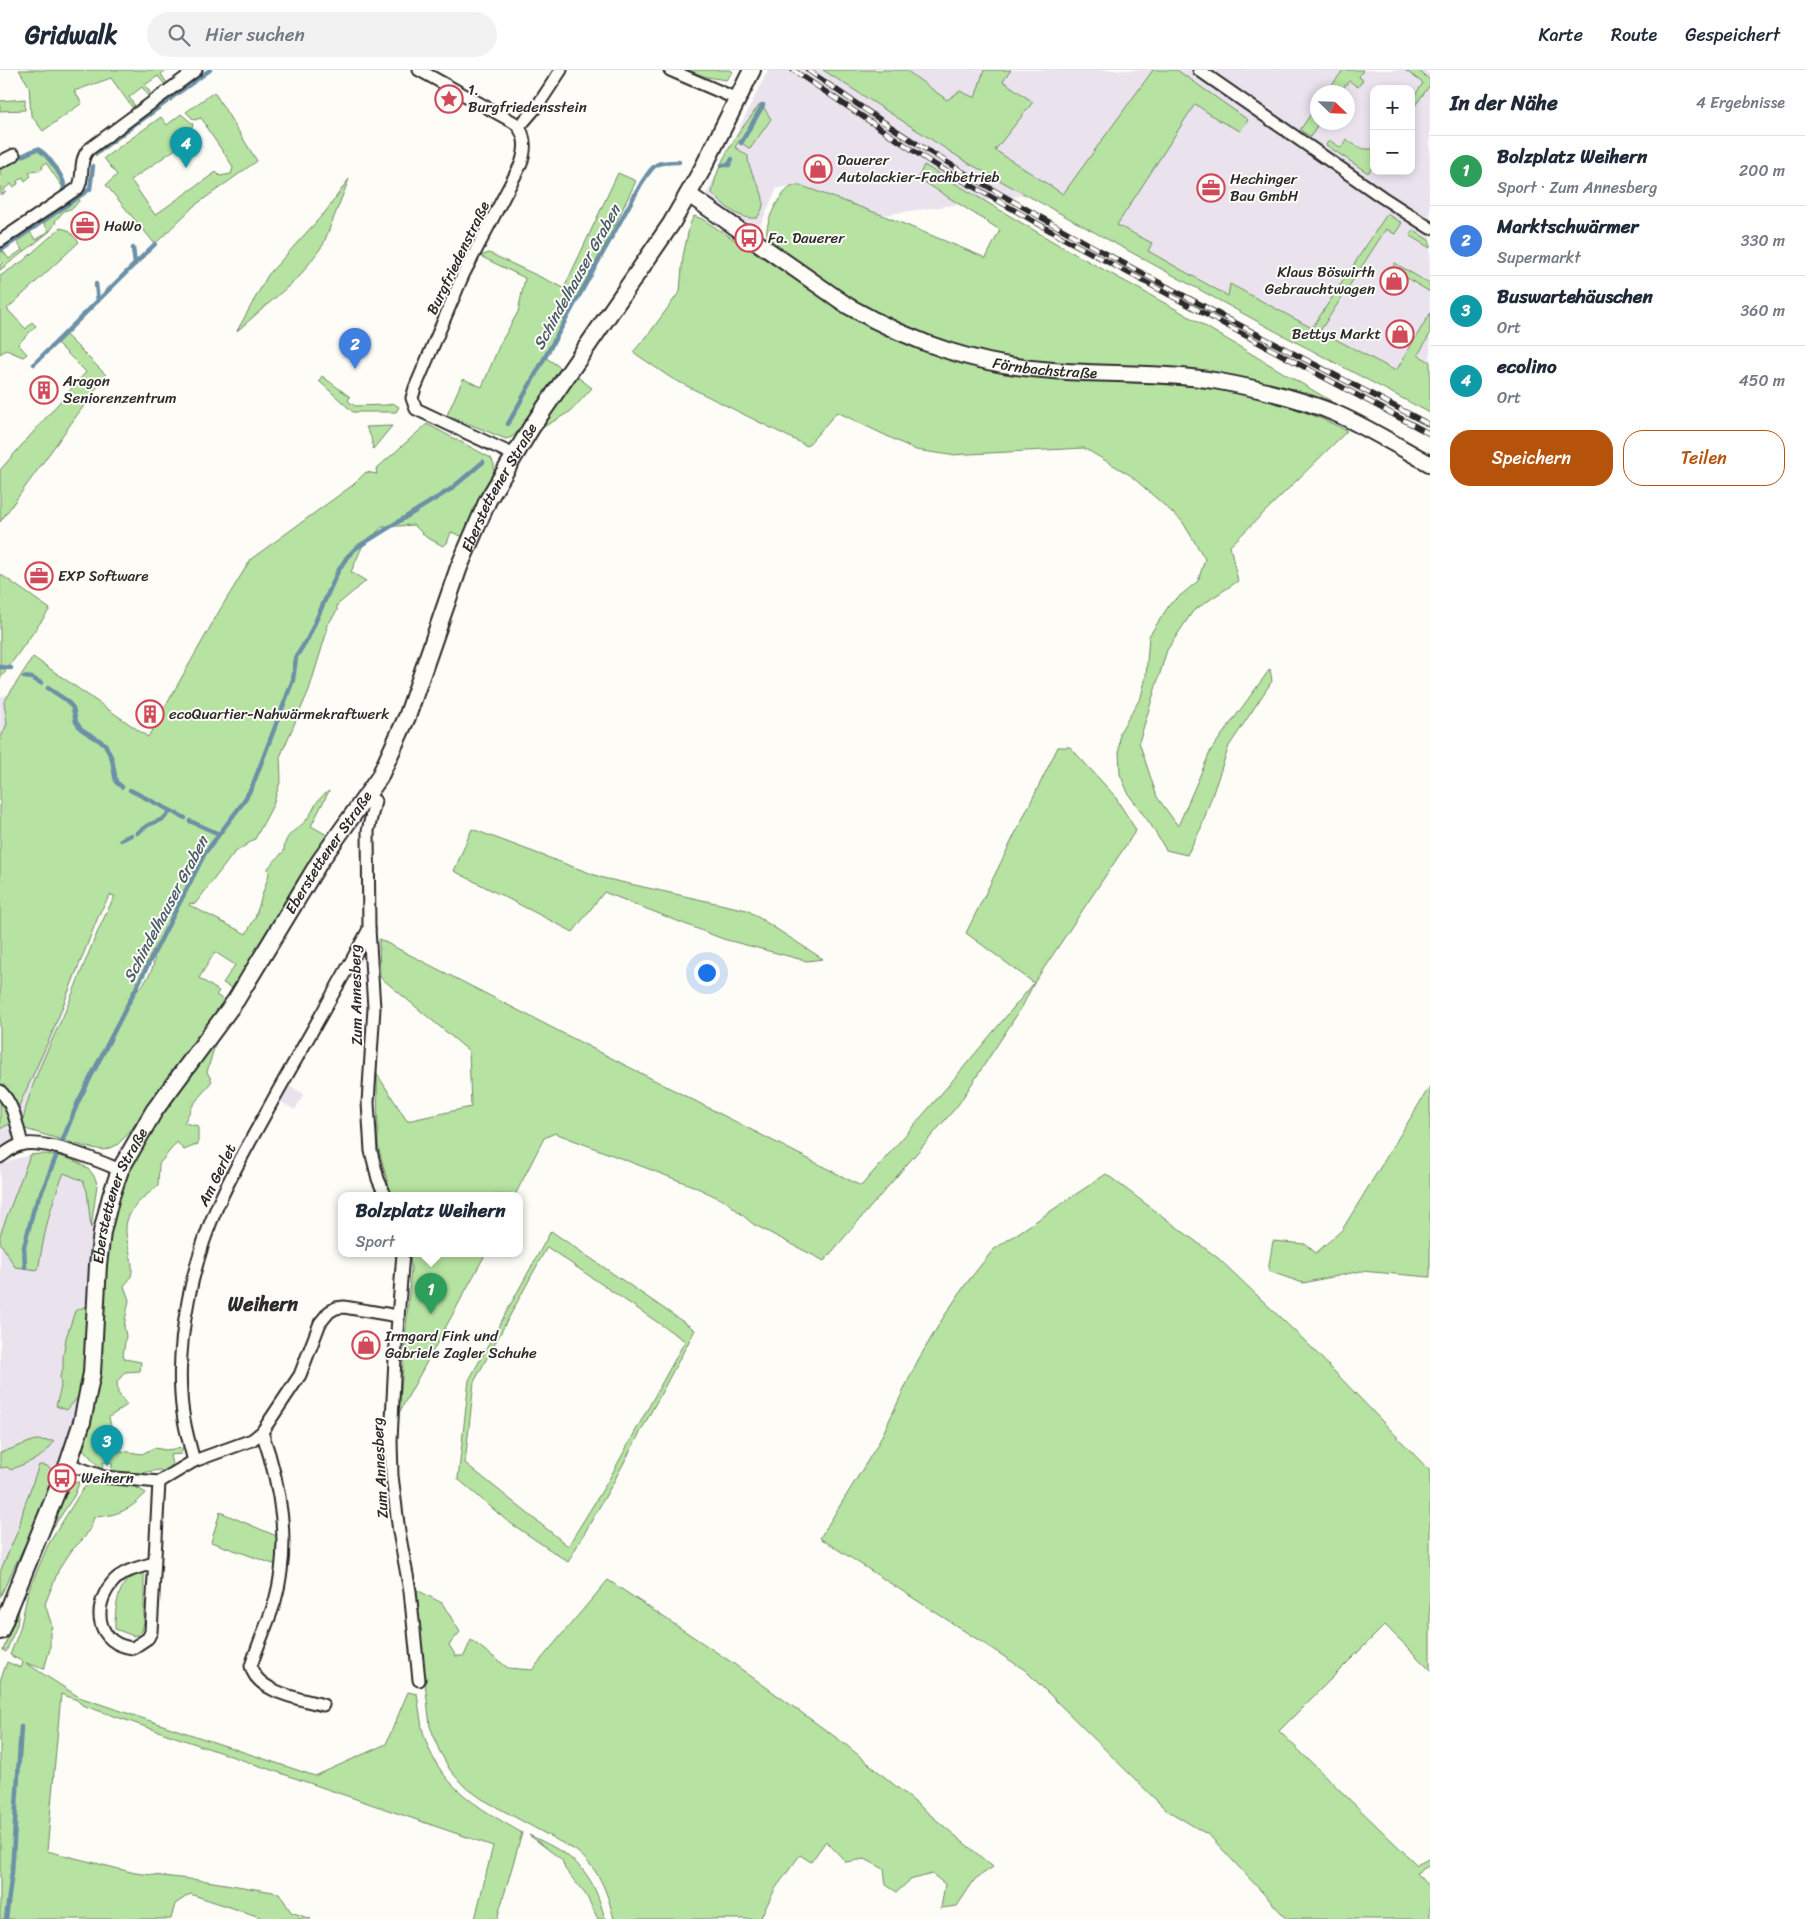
<!DOCTYPE html>
<html lang="de">
<meta charset="utf-8">
<style>
:root{--surface:#fff;--page:#f2f2f3;--text:#1f2937;--muted:#747a83;--line:#e0e1e3;--accent:#b45309}
body{margin:0;font-family:Sriracha,sans-serif;background:var(--page);color:var(--text)}
.controls{position:absolute;right:15px;top:15px;display:grid;overflow:hidden;border-radius:10px;box-shadow:0 2px 8px #0003}
.controls button{width:45px;height:45px;display:grid;place-items:center;padding:0;border:0;border-bottom:1px solid var(--line);background:var(--surface);color:var(--text);font:25px sans-serif}
.compass{position:absolute;left:1310px;top:15px;width:45px;height:45px;border-radius:50%;background:var(--surface);box-shadow:0 2px 8px #0003;rotate:113deg}
.you{position:absolute;left:706px;top:902px;width:18px;height:18px;margin:-12px;border:4px solid #fff;border-radius:50%;background:#1a73e8;box-shadow:0 0 0 8px #1a73e833}
.badge{display:grid;place-items:center;width:32px;height:32px;border-radius:50%;background:var(--accent);color:#fff;font-size:16px;font-weight:700}
.pin{position:absolute;translate:-50% -41px;filter:drop-shadow(0 1px 2px #0008)}
.pin::after{content:'';position:absolute;top:26px;width:18px;height:15px;background:inherit;clip-path:polygon(0 0,100% 0,50% 100%)}
.popup{position:absolute;left:338px;top:1122px;width:185px;height:65px;box-sizing:border-box;display:grid;place-content:center;border-radius:10px;background:var(--surface);filter:drop-shadow(0 1px 4px #0005);font-size:16px;white-space:nowrap;color:var(--muted)}
.popup b{font-size:19px;color:var(--text)}
.popup::after{content:'';position:absolute;left:50%;top:100%;margin-left:-10px;border:10px solid transparent;border-top-color:var(--surface)}
.list{margin:0;padding:0;list-style:none}
h2{display:flex;justify-content:space-between;align-items:center;height:65px;margin:0;padding:0 20px;font-size:21px}
h2 small{font-size:16px;font-weight:400;color:var(--muted)}
.list li{display:grid;grid-template-columns:32px 1fr auto;gap:15px;align-items:center;box-sizing:border-box;height:70px;padding:0 20px;border-top:1px solid var(--line)}
.list b{display:block;font-size:19px;white-space:nowrap}
.list p{margin:0;font-size:16px;white-space:nowrap;color:var(--muted)}
.list em{font-size:16px;font-style:normal;color:var(--muted)}
.actions{display:flex;gap:10px;padding:15px 20px}
.actions a{flex:1;padding:11px 0;border:1px solid var(--accent);border-radius:20px;text-align:center;font-size:18px;color:var(--accent)}
.actions .main{background:var(--accent);color:#fff}
.icon{flex:none;width:28px;height:28px;fill:none;stroke:currentColor;stroke-width:2;stroke-linecap:round;stroke-linejoin:round}
.map{position:relative;flex:none;width:1430px;height:1849px;overflow:hidden}
header{display:flex;align-items:center;gap:30px;box-sizing:border-box;height:70px;padding:0 25px;background:var(--surface);border-bottom:1px solid var(--line)}
header strong{font-size:24px}
nav{display:flex;gap:28px;margin-inline-start:auto;font-size:18px}
.search{width:350px;height:45px;background:var(--page);display:flex;align-items:center;gap:12px;box-sizing:border-box;padding:0 18px;border-radius:28px;color:var(--muted);font-size:19px}
main{display:flex}
aside{flex:1;background:var(--surface)}
.map>svg:first-child{display:block}
</style>
<header>
<strong>Gridwalk</strong>
<div class="search"><svg class="icon" aria-label="search" viewBox="0 0 24 24"><circle cx="10" cy="10" r="6"/><path d="M15 15l6 6"/></svg>Hier suchen</div>
<nav><a>Karte</a><a>Route</a><a>Gespeichert</a></nav>
</header>
<main>
<div class="map">
<svg width="1430" height="1849" viewBox="0 0 1430 1849">
<rect width="100%" height="100%" fill="#fdfcf7"/>
<filter id="ink" filterUnits="userSpaceOnUse"><feTurbulence type="fractalNoise" baseFrequency=".02" numOctaves="2"/><feDisplacementMap in="SourceGraphic" scale="10" xChannelSelector="R" yChannelSelector="G"/><feConvolveMatrix kernelMatrix="1 2 1 2 8 2 1 2 1" color-interpolation-filters="sRGB"/></filter>
<g filter="url(#ink)">
<g fill="#eae3ee" fill-rule="evenodd">
<path d="M768 0H1424L1430 5V342L1275 261 1028 125 882 145 802 116 777 118 753 171 701 135ZM1374 19H1411V101H1374ZM1318 22H1348V52H1318Z"/>
<polygon points="22,621 117,797 5,1093 18,1088 40,1084 62,1088 84,1096 92,1102 96,1109 97,1115 91,1158 89,1235 85,1297 80,1335 68,1373 41,1441 0,1527 0,627"/>
<polygon points="288,1015 304,1024 295,1040 279,1031"/>
</g>
<g fill="#b6e3a1" stroke="#708766" fill-rule="evenodd">
<polygon points="19,0 166,0 161,4 167,13 165,15 158,6 145,15 151,24 149,26 142,17 129,27 135,36 132,37 111,8 74,21 82,33 43,61 31,45 29,16"/>
<polygon points="687,0 731,0 733,2 726,10 707,7"/>
<polygon points="823,0 906,0 947,30 960,21 975,28 984,0 1011,0 1003,11 1033,32 995,80 1063,124 1153,0 1177,0 1248,50 1240,61 1220,51 1195,34 1117,155 1152,173 1148,181 1228,226 1230,214 1312,258 1387,144 1402,153 1395,164 1386,159 1320,261 1396,301 1430,243 1430,264 1418,285 1430,292 1430,343 1275,261 968,93"/>
<polygon points="1343,0 1363,0 1359,7 1363,10 1358,17 1349,11 1341,21 1335,17 1331,22 1327,22"/>
<polygon points="1405,0 1418,0 1430,10 1430,15 1411,41 1411,31 1423,13"/>
<polygon points="214,22 257,91 194,136 155,174 106,115 117,105 104,88 161,47 167,55 181,44 193,54 192,57 186,59 183,65 187,71 131,110 155,145 216,102 220,106 231,104 233,98 230,92 206,57 207,56 201,48 194,50 186,42"/>
<polygon points="171,27 172,30 139,54 137,51"/>
<polygon points="25,29 25,40 0,41 0,31"/>
<path d="M761 33 771 49 750 79 739 71 735 77 748 86C748 110 775 125 757 148 738 150 724 135 712 123 718 88 740 61 761 33Z"/>
<polygon points="1317,35 1317,42 1312,49 1317,56 1311,67 1300,60"/>
<polygon points="130,57 132,59 95,86 99,78"/>
<path d="M1346 69C1354 75 1364 82 1374 78V95L1368 103 1326 75 1329 70 1341 78Z"/>
<path d="M37 79C47 82 65 109 64 119L46 93 42 96 43 98 37 102 35 100 29 103 31 106 25 111 23 107 17 111 18 114 13 117 11 114 4 119 6 122 1 125 0 100 16 88Z"/>
<path d="M924 95 1064 178 1181 242 1331 331H1317L1214 302 1175 298 1092 297 1004 289 945 273 910 260 861 236 779 180C775 176 768 172 767 165 765 152 779 124 791 117 794 115 799 116 802 116L882 145 986 188 1000 160 918 108Z"/>
<polygon points="618,103 636,111 588,211 545,287 561,298 519,361 512,367 506,369 447,345 463,309 482,317 500,274 518,242 525,208 480,186 489,183 564,218"/>
<polygon points="349,109 323,175 299,207 237,261 268,205 326,141"/>
<polygon points="79,127 79,131 73,138 64,141 55,151 56,152 50,161 34,174 0,200 0,195 2,193 0,191 0,181 2,180 9,189 22,180 16,170 29,161 36,170 49,161 43,152"/>
<path d="M694 146 702 149 760 186 840 240 892 267 931 284 990 298 1088 310 1204 317C1253 325 1304 338 1347 361L1230 476 1238 511 1193 541 1167 580 1139 672 1157 727 1178 756 1211 680 1270 599 1272 611 1229 676 1201 758 1187 785 1166 780 1151 755 1129 725 1120 704 1119 680 1120 662 1141 627 1146 606 1149 566 1170 534 1198 511 1205 489 1182 451 1130 405 1084 378 950 385 916 380 837 342 807 376 671 308 633 282 648 265 680 221 683 186 690 154Z"/>
<polygon points="60,158 68,160 79,172 7,239 26,259 32,252 36,256 18,274 27,284 23,287 6,280 0,284 0,206 23,191"/>
<polygon points="1413,160 1430,171 1430,178 1410,166"/>
<polygon points="1395,193 1430,214 1430,222 1392,199"/>
<polygon points="65,264 106,305 0,452 0,400 86,302 56,272"/>
<polygon points="322,306 350,327 348,331 355,336 387,335 393,333 399,337 396,342 353,342 319,311"/>
<polygon points="576,306 592,318 571,341 542,358 541,356"/>
<path d="M427 354 491 388 494 394V405L464 465 461 466 451 462 447 473 443 476 426 467 414 455 382 457 362 477 351 502 366 511 337 535V541L326 557 327 561 309 620 280 687 281 709 273 735 255 769 234 783 195 834 190 833 189 835 246 864 255 848 269 804 268 798 284 781C284 762 299 760 307 749 317 736 313 732 329 721L311 756 327 765 234 919 223 913 235 895 215 882 199 908 219 921 216 925 226 931 127 1065 117 1075 104 1080 86 1077 25 1059 22 1056C29 1014 51 974 68 935 83 898 96 861 115 826L110 825 100 842 52 963 18 1038 7 1019 0 1014V669L7 654 4 632 33 587 148 667 221 538 251 489 353 415 366 402 377 404 376 399ZM153 880C159 896 144 915 132 926Z"/>
<polygon points="392,356 373,379 371,367 366,357"/>
<polygon points="0,504 50,539 0,609"/>
<polygon points="1058,677 1070,677 1114,725 1136,760 1034,913 1022,937 958,1035 824,1191 753,1154 727,1132 693,1116 555,1063 544,1068 515,1125 391,1125 378,1076 377,1004 407,1051 471,1037 469,981 380,907 379,869 861,1116 948,1016 1034,913 966,863"/>
<polygon points="472,759 603,808 747,840 823,889 807,891 723,869 604,822 573,862 454,801"/>
<path d="M217 968 207 1002 212 1011 193 1035 184 1053 198 1056V1074L184 1080 177 1072 159 1094 158 1116C148 1124 136 1132 130 1144 118 1164 137 1189 131 1206 130 1210 126 1213 124 1216L129 1230 124 1256 126 1266 123 1285 125 1289 141 1292 140 1301 125 1302 117 1312 118 1323 127 1335 109 1347 116 1380 142 1384 154 1378 166 1380 183 1378 181 1384 170 1385 172 1395 167 1403 159 1400 141 1403 112 1401V1393L103 1392 102 1400 83 1379 98 1286 110 1156 120 1119 155 1051Z"/>
<polygon points="1430,1016 1430,1207 1361,1201 1303,1213 1268,1201 1273,1171 1305,1174 1316,1183 1342,1160"/>
<polygon points="0,1029 4,1033 11,1053 0,1059"/>
<path d="M40 1084C59 1084 94 1092 97 1115L91 1158 87 1121 83 1111 64 1103C50 1134 44 1166 38 1200L15 1197 0 1172V1165L30 1085Z"/>
<polygon points="1106,1104 1218,1188 1307,1273 1430,1401 1430,1600 1385,1555 1279,1661 1417,1795 1430,1788 1430,1795 1416,1803 1430,1818 1430,1849 1287,1849 1210,1766 1165,1739 1025,1600 820,1468 878,1374 917,1292 941,1251 965,1215 993,1180"/>
<path d="M551 1161 695 1260 613 1413 568 1492 506 1450 458 1409 469 1310ZM547 1177 685 1271 608 1411 568 1476 465 1393 474 1312Z"/>
<polygon points="410,1183 486,1183 399,1343 411,1199"/>
<polygon points="89,1235 85,1297 78,1327 67,1340 56,1336 61,1317 60,1306 63,1299 63,1287 66,1268 75,1241"/>
<path d="M35 1370 54 1371C42 1391 30 1390 11 1400L7 1397 0 1398V1383Z"/>
<path d="M39 1395C48 1395 51 1397 55 1405L41 1441 0 1527V1502L19 1458 24 1437Z"/>
<polygon points="80,1411 74,1426 46,1468 70,1415"/>
<path d="M90 1412C109 1412 131 1412 146 1423 131 1440 116 1446 94 1447L90 1459 84 1468 72 1480 59 1499 45 1534 52 1556 50 1563V1579L44 1599 26 1593 79 1627 315 1706 386 1674 408 1622 417 1624C419 1635 420 1647 422 1658 436 1715 476 1736 522 1763L497 1849H475L493 1776 82 1635 77 1630 61 1624 47 1781 135 1803 207 1811 279 1823 291 1842 311 1849H266L190 1824 175 1834 171 1849H0V1611L7 1592 21 1598 23 1592 10 1585 20 1559 28 1522 48 1475 82 1420Z"/>
<polygon points="220,1442 281,1468 279,1496 211,1472"/>
<path d="M144 1503V1552L142 1561 134 1566 115 1559C115 1543 116 1516 132 1507 135 1505 140 1504 144 1503Z"/>
<path d="M608 1510 734 1594 845 1674 993 1797 975 1809 957 1836 941 1838 945 1814 932 1804 910 1810 897 1822 886 1815 884 1799 865 1789 846 1792 826 1771 811 1792 800 1785 775 1819 760 1849H614C606 1819 600 1800 575 1780L482 1729 464 1716 450 1700 439 1680 430 1656 420 1569 417 1520 442 1533 460 1562 449 1575 456 1586H464L471 1570 508 1598 532 1600Z"/>
<polygon points="19,1539 17,1555 6,1582 3,1580"/>
<path d="M529 1765C575 1786 592 1799 605 1849H598L586 1825 565 1799 562 1790Z"/>
</g>
<g fill="none" stroke-linecap="round" stroke-linejoin="round">
<g stroke="#6c90a6" stroke-width="4.5">
<polyline points="741,73 763,35"/>
<polyline points="96,82 210,0"/>
<path d="M15 89 37 79C45 81 63 106 64 115 65 119 62 122 60 126"/>
<polyline points="722,95 729,95 732,89"/>
<polyline points="133,178 135,194"/>
<polyline points="0,181 90,119 93,96"/>
<polyline points="96,214 98,231"/>
<polyline points="34,294 155,174"/>
<path d="M508 354 641 114C655 93 654 92 679 92"/>
<polyline points="0,597 11,598"/>
<polyline points="24,607 32,608 41,613"/>
<polyline points="48,618 66,630 73,638 76,652 81,659 105,674 112,689 116,712 122,717"/>
<polyline points="130,720 185,748"/>
<polyline points="190,751 219,764"/>
<polyline points="137,763 148,755 163,749 171,741"/>
<polyline points="121,770 131,765"/>
<polyline points="25,1197 24,1177 34,1138 43,1119 78,1032 205,783 242,734 252,717 293,610 296,587 308,568 338,501 347,487 356,478 451,419 483,392"/>
<polyline points="6,1849 12,1802 21,1657"/>
</g>
<g stroke="#2b2b2b" stroke-width="15">
<g id="minor">
<path d="M419 0 515 53C527 65 526 79 521 94L463 205 415 318 412 328 416 339 514 385"/>
<polyline points="670,0 737,29"/>
<polyline points="1199,0 1382,127 1430,158"/>
<polyline points="519,57 538,35 561,0"/>
<polyline points="0,92 14,85"/>
<path d="M0 171 78 118C85 106 78 92 88 80L196 0"/>
<polyline points="367,726 375,731 368,761 369,859 374,938 368,1033 371,1081 378,1109 385,1125"/>
<path d="M0 1021C14 1034 17 1056 22 1074"/>
<path d="M0 1087C6 1083 12 1077 20 1075 43 1068 97 1090 120 1100"/>
<polyline points="403,1183 395,1288 391,1371 392,1406 399,1462 410,1521 419,1610"/>
<path d="M262 1362C281 1417 291 1474 275 1531 268 1553 258 1574 251 1596 256 1622 301 1629 323 1635"/>
<path d="M194 1391C188 1369 182 1347 181 1324 177 1264 193 1192 217 1137 233 1100 254 1065 273 1030 305 973 338 916 369 859"/>
<polyline points="68,1394 104,1407 159,1412 194,1391 252,1370 262,1362 300,1305 320,1253 329,1242 336,1238 344,1237 398,1246"/>
<path d="M154 1493C140 1497 121 1501 112 1513 91 1538 97 1574 133 1578L148 1568 151 1562 159 1412"/>
</g>
</g>
<g stroke="#2b2b2b" stroke-width="19">
<g id="tertiary">
<path id="s1" d="M688 124 848 236C915 274 982 297 1059 301 1111 305 1165 302 1217 311 1255 318 1302 329 1337 344 1369 358 1399 377 1430 394"/>
</g>
</g>
<g stroke="#2b2b2b" stroke-width="20">
<g id="secondary">
<path id="s2" d="M0 1561 68 1394 82 1352 92 1303 98 1195 102 1162 111 1126 120 1100 154 1041 236 930 320 791 379 708 407 647 459 497 488 430 531 358 671 154 703 98 752 0"/>
</g>
</g>
<use href="#minor" stroke="#fdfcf7" stroke-width="11"/>
<use href="#tertiary" stroke="#fdfcf7" stroke-width="15"/>
<use href="#secondary" stroke="#fdfcf7" stroke-width="16"/>
<g stroke="#2b2b2b" stroke-width="5.5">
<g id="rail">
<polyline points="793,0 932,93 1063,168 1430,364"/>
<path d="M808 0C851 30 895 61 940 88 1099 185 1266 268 1430 355"/>
</g>
</g>
<use href="#rail" stroke="#fdfcf7" stroke-width="4" stroke-dasharray="11" stroke-linecap="butt"/>
</g>
</g>
<defs>
<g id="sight-ring" transform="scale(1.4375)"><circle r="9.5" fill="#fdfcf7" stroke="#d1495b" stroke-width="1.5"/><path d="M0-6L1.8-2.2L6-1.7L2.9 1.2L3.7 5.4L0 3.3L-3.7 5.4L-2.9 1.2L-6-1.7L-1.8-2.2Z" fill="#d1495b"/></g>
<g id="shop-ring" transform="scale(1.4375)"><circle r="9.5" fill="#fdfcf7" stroke="#d1495b" stroke-width="1.5"/><path d="M-5-2.5h2.3a2.7 3.5 0 0 1 5.4 0H5L5.5 6h-11ZM-1.5-2.5h3a1.5 2.3 0 0 0-3 0Z" fill="#d1495b"/></g>
<g id="office-ring" transform="scale(1.4375)"><circle r="9.5" fill="#fdfcf7" stroke="#d1495b" stroke-width="1.5"/><path d="M-6-3h4V-5.5h4V-3h4V5H-6ZM-1-4.5V-3h2v-1.5ZM-6 0V1H6V0Z" fill="#d1495b"/></g>
<g id="bus-ring" transform="scale(1.4375)"><circle r="9.5" fill="#fdfcf7" stroke="#d1495b" stroke-width="1.5"/><path d="M-5-6H5V4H4V6H2V4H-2V6H-4V4H-5ZM-3.5-4V0h7V-4ZM-3.5 1.2v1.5H-2V1.2ZM2 1.2v1.5H3.5V1.2Z" fill="#d1495b"/></g>
<g id="building-ring" transform="scale(1.4375)"><circle r="9.5" fill="#fdfcf7" stroke="#d1495b" stroke-width="1.5"/><path d="M-4-6H4V6H1V3H-1V6H-4ZM-2.5-4.3h1.7v1.8h-1.7ZM.8-4.3h1.7v1.8H.8ZM-2.5-1h1.7V.8h-1.7ZM.8-1h1.7V.8H.8Z" fill="#d1495b"/></g>
</defs>
<g fill-rule="evenodd">
<use href="#sight-ring" x="449" y="29"/>
<use href="#shop-ring" x="818" y="99"/>
<use href="#office-ring" x="1211" y="118"/>
<use href="#office-ring" x="85" y="156"/>
<use href="#bus-ring" x="749" y="168"/>
<use href="#shop-ring" x="1394" y="211"/>
<use href="#shop-ring" x="1400" y="264"/>
<use href="#building-ring" x="44" y="320"/>
<use href="#office-ring" x="39" y="506"/>
<use href="#building-ring" x="150" y="644"/>
<use href="#shop-ring" x="366" y="1275"/>
<use href="#bus-ring" x="62" y="1408"/>
</g>
<g text-anchor="middle" stroke-width="4" stroke-linejoin="round" paint-order="stroke">
<g font-size="15" fill="#2b2b2b" stroke="#fdfcf7" text-anchor="start">
<text x="468" y="25">1.<tspan x="468" dy="17">Burgfriedensstein</tspan></text>
<text x="837" y="95">Dauerer<tspan x="837" dy="17">Autolackier-Fachbetrieb</tspan></text>
<text x="1230" y="114">Hechinger<tspan x="1230" dy="17">Bau GmbH</tspan></text>
<text x="104" y="161">HaWo</text>
<text x="768" y="173">Fa. Dauerer</text>
<text x="1375" y="207" text-anchor="end">Klaus Böswirth<tspan x="1375" dy="17">Gebrauchtwagen</tspan></text>
<text x="1381" y="269" text-anchor="end">Bettys Markt</text>
<text x="63" y="316">Aragon<tspan x="63" dy="17">Seniorenzentrum</tspan></text>
<text x="58" y="511">EXP Software</text>
<text x="169" y="649">ecoQuartier-Nahwärmekraftwerk</text>
<text x="385" y="1271">Irmgard Fink und<tspan x="385" dy="17">Gabriele Zagler Schuhe</tspan></text>
<text x="81" y="1413">Weihern</text>
</g>
<g font-size="15" fill="#2b2b2b" stroke="#fdfcf7">
<text transform="translate(458 188) rotate(-64)" y="5">Burgfriedenstraße</text>
<text dy="5" stroke="none"><textPath href="#s1" startOffset="404">Förnbachstraße</textPath></text>
<text dy="5" stroke="none"><textPath href="#s2" startOffset="1266">Eberstettener Straße</textPath></text>
<text dy="5" stroke="none"><textPath href="#s2" startOffset="861">Eberstettener Straße</textPath></text>
<text transform="translate(356 925) rotate(-91)" y="5">Zum Annesberg</text>
<text transform="translate(217 1105) rotate(-64)" y="5">Am Gerlet</text>
<text dy="5" stroke="none"><textPath href="#s2" startOffset="456">Eberstettener Straße</textPath></text>
<text transform="translate(380 1398) rotate(-93)" y="5">Zum Annesberg</text>
</g>
<g font-size="16" font-style="italic" fill="#4b5d68" stroke="#fdfcf7">
<text transform="translate(576 207) rotate(-61)" y="6">Schindelhauser Graben</text>
<text transform="translate(165 839) rotate(-62)" y="6">Schindelhauser Graben</text>
</g>
<g font-size="20" font-weight="bold" fill="#2b2b2b" stroke="#fdfcf7">
<text x="263" y="1241">Weihern</text>
</g>
</g>
</svg>
<div class="controls">
<button>+</button>
<button>−</button>
</div>
<svg class="compass" viewBox="-18 -18 36 36"><path d="M0-13l5 13h-10z" fill="#e53935"/><path d="M0 13l5-13h-10z" fill="#747a83"/></svg>
<div class="you"></div>
<div class="pin badge" style="left:431px;top:1244px;background:#2e9e5b">1</div>
<div class="popup"><b>Bolzplatz Weihern</b>Sport</div>
<div class="pin badge" style="left:355px;top:299px;background:#3f7fe0">2</div>
<div class="pin badge" style="left:107px;top:1396px;background:#0f9aa8">3</div>
<div class="pin badge" style="left:186px;top:98px;background:#0f9aa8">4</div>
</div>
<aside>
<h2>In der Nähe<small>4 Ergebnisse</small></h2>
<ul class="list">
<li><span class="badge" style="background:#2e9e5b">1</span><div><b>Bolzplatz Weihern</b><p>Sport · Zum Annesberg</p></div><em>200 m</em></li>
<li><span class="badge" style="background:#3f7fe0">2</span><div><b>Marktschwärmer</b><p>Supermarkt</p></div><em>330 m</em></li>
<li><span class="badge" style="background:#0f9aa8">3</span><div><b>Buswartehäuschen</b><p>Ort</p></div><em>360 m</em></li>
<li><span class="badge" style="background:#0f9aa8">4</span><div><b>ecolino</b><p>Ort</p></div><em>450 m</em></li>
</ul>
<div class="actions"><a class="main">Speichern</a><a>Teilen</a></div>
</aside>
</main>
